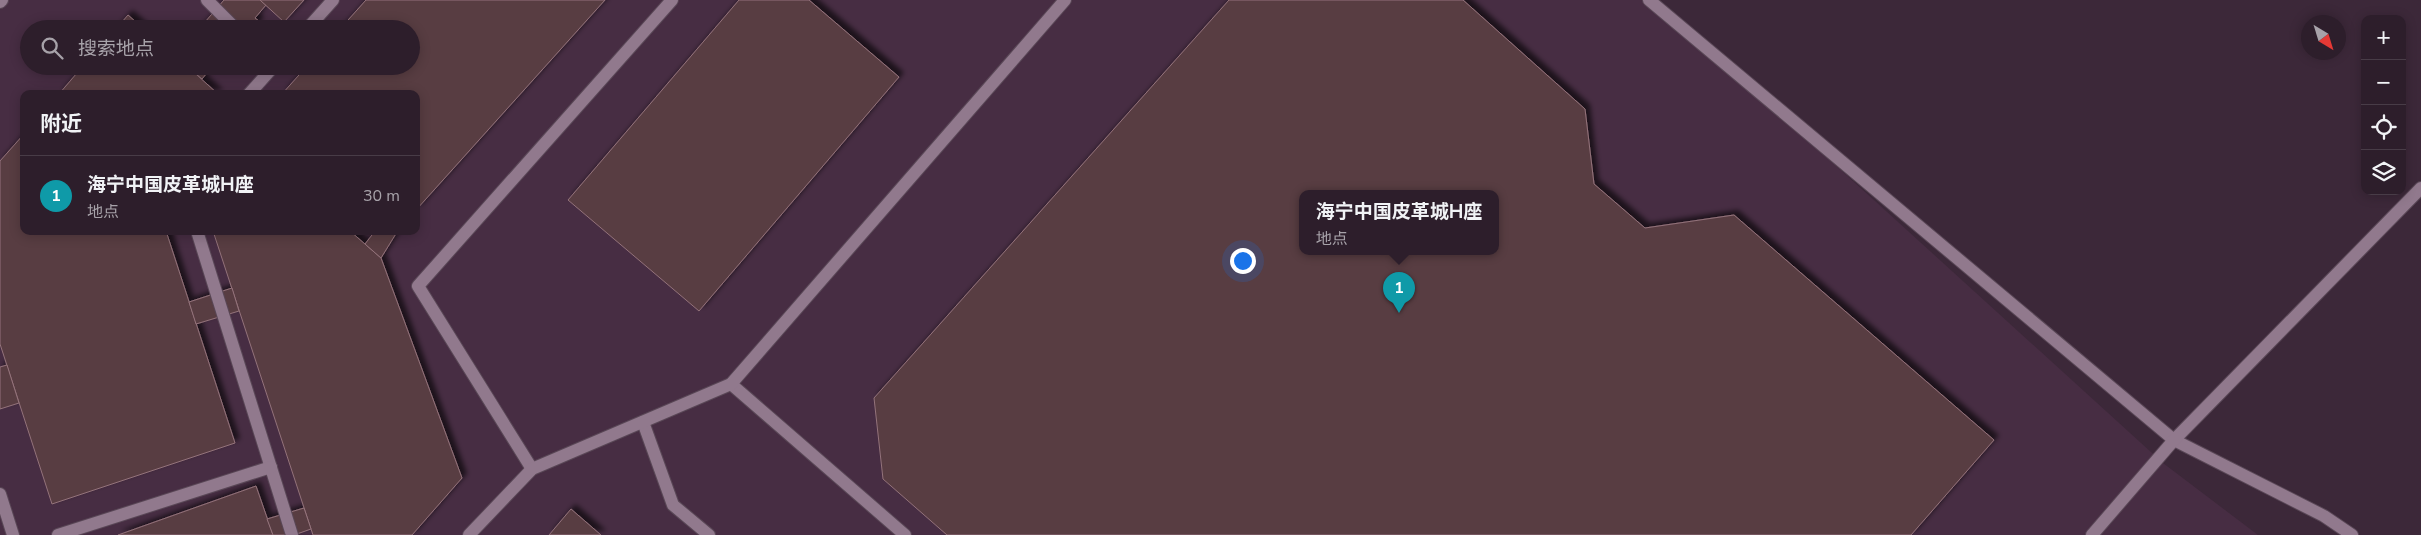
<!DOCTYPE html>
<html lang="zh">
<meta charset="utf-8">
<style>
:root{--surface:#2d1e2b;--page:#392b37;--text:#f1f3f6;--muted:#a7a2a9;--line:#483c47;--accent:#8fcd42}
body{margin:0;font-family:"Nunito Sans","Noto Sans SC",sans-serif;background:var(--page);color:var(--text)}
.controls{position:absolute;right:15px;top:15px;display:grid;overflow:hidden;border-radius:10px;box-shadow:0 2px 12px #0003}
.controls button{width:45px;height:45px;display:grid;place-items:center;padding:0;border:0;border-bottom:1px solid var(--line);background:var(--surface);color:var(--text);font:25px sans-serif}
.compass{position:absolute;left:2301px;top:15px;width:45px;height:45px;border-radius:50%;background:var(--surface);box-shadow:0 2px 12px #0003;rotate:142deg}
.you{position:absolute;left:1242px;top:260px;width:18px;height:18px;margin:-12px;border:4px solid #fff;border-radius:50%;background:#1a73e8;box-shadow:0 0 0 8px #1a73e833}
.badge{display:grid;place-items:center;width:32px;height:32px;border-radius:50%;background:var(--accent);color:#fff;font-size:16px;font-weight:700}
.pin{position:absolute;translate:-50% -41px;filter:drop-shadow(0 1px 2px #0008)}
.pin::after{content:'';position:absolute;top:26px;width:18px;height:15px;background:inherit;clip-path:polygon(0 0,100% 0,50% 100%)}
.popup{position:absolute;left:1299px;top:190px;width:200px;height:65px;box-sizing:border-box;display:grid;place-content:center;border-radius:10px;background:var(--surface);filter:drop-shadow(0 1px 4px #0005);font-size:16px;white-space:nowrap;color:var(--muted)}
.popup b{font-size:19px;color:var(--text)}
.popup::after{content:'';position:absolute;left:50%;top:100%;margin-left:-10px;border:10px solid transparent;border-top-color:var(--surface)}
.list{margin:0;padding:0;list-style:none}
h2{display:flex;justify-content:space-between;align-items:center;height:65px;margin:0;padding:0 20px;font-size:21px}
h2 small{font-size:16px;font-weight:400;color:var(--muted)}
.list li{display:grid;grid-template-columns:32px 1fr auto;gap:15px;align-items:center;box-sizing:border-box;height:80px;padding:0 20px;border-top:1px solid var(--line)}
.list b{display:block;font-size:19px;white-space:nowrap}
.list p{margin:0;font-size:16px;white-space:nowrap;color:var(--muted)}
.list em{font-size:16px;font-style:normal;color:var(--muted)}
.icon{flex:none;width:28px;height:28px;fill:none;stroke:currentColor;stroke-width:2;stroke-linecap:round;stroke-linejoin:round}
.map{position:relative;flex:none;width:2421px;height:535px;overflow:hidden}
.search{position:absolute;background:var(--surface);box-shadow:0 2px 12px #0003;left:20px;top:20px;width:400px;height:55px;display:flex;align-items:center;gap:12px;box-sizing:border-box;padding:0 18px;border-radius:28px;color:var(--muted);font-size:19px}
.panel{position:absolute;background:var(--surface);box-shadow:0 2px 12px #0003;left:20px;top:90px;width:400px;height:145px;border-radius:10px}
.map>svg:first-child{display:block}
</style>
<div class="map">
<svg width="2421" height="535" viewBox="0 0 2421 535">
<defs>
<filter id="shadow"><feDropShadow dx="4.5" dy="-4.5" stdDeviation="2.5" flood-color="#0009"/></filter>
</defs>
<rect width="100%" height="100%" fill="#3c2839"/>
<path fill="#472d43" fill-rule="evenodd" d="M0 0H1654L2163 463 2258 535H0ZM29 29H411V66H29ZM24 94H416V231H24ZM1303 194H1495V252H1303Z"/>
<g fill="#593c43" stroke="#93737a" fill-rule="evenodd" filter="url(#shadow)">
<polygon points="224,0 260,0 266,5 255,18 259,21 252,29 199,29"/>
<polygon points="260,0 304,0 284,22"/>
<polygon points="366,0 605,0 416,210 416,94 282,94 307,66 411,66 411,29 340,29"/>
<polygon points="739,0 809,0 899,77 699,311 568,200"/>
<path d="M1229 0H1463L1585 109 1594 184 1645 228 1734 215 1994 440 1911 535H947L883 479 874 398ZM1303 194H1495V252H1303Z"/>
<polygon points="128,15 144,29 116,29"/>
<polygon points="83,66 187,66 218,94 59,94"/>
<polygon points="187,66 219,66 215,71 211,68 202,79"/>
<polygon points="24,134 24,231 166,231 235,443 52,504 0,344 0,161"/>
<polygon points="213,231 350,231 381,258 462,478 412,535 313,535"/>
<polygon points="375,231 397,232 381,258 365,244"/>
<polygon points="232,288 239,311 196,324 189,302"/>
<polygon points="7,365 19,403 0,409 0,367"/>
<polygon points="256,486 273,535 118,535"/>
<polygon points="304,508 311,529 294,535 273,535 267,519"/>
<polygon points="571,509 601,535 549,535"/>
</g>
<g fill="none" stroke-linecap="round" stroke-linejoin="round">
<g stroke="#594756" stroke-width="14">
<g id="minor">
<polyline points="207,0 236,29"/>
<polyline points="1649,0 2174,440 2324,516 2352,535"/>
<polyline points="0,2 2,0"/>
<polyline points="307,29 333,0"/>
<polyline points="249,94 274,66"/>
<polyline points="197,231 292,535"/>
<polyline points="731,384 905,535"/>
<polyline points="643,422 673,505 709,535"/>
<polyline points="532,469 418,286 672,0"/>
<polyline points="0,494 13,535"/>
<polyline points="58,535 271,467"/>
<polyline points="469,535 532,469 731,384 1065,0"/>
<polyline points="2092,535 2174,440 2421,188"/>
</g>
</g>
<use href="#minor" stroke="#91798d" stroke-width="12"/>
</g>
</svg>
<div class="controls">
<button>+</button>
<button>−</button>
<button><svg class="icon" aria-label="locate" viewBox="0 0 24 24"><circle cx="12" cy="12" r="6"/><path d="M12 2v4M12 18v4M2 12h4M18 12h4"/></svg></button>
<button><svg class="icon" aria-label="layers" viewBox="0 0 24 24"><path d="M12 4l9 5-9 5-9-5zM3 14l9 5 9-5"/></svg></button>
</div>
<svg class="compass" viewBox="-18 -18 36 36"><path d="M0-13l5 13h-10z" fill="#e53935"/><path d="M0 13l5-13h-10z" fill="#a7a2a9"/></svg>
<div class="you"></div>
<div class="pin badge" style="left:1399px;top:313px;background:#0f9aa8">1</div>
<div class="popup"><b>海宁中国皮革城H座</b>地点</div>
<div class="search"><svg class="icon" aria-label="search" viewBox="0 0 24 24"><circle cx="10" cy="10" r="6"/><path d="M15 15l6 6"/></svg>搜索地点</div>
<section class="panel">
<h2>附近<small></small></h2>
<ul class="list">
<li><span class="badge" style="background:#0f9aa8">1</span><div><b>海宁中国皮革城H座</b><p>地点</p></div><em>30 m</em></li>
</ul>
</section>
</div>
